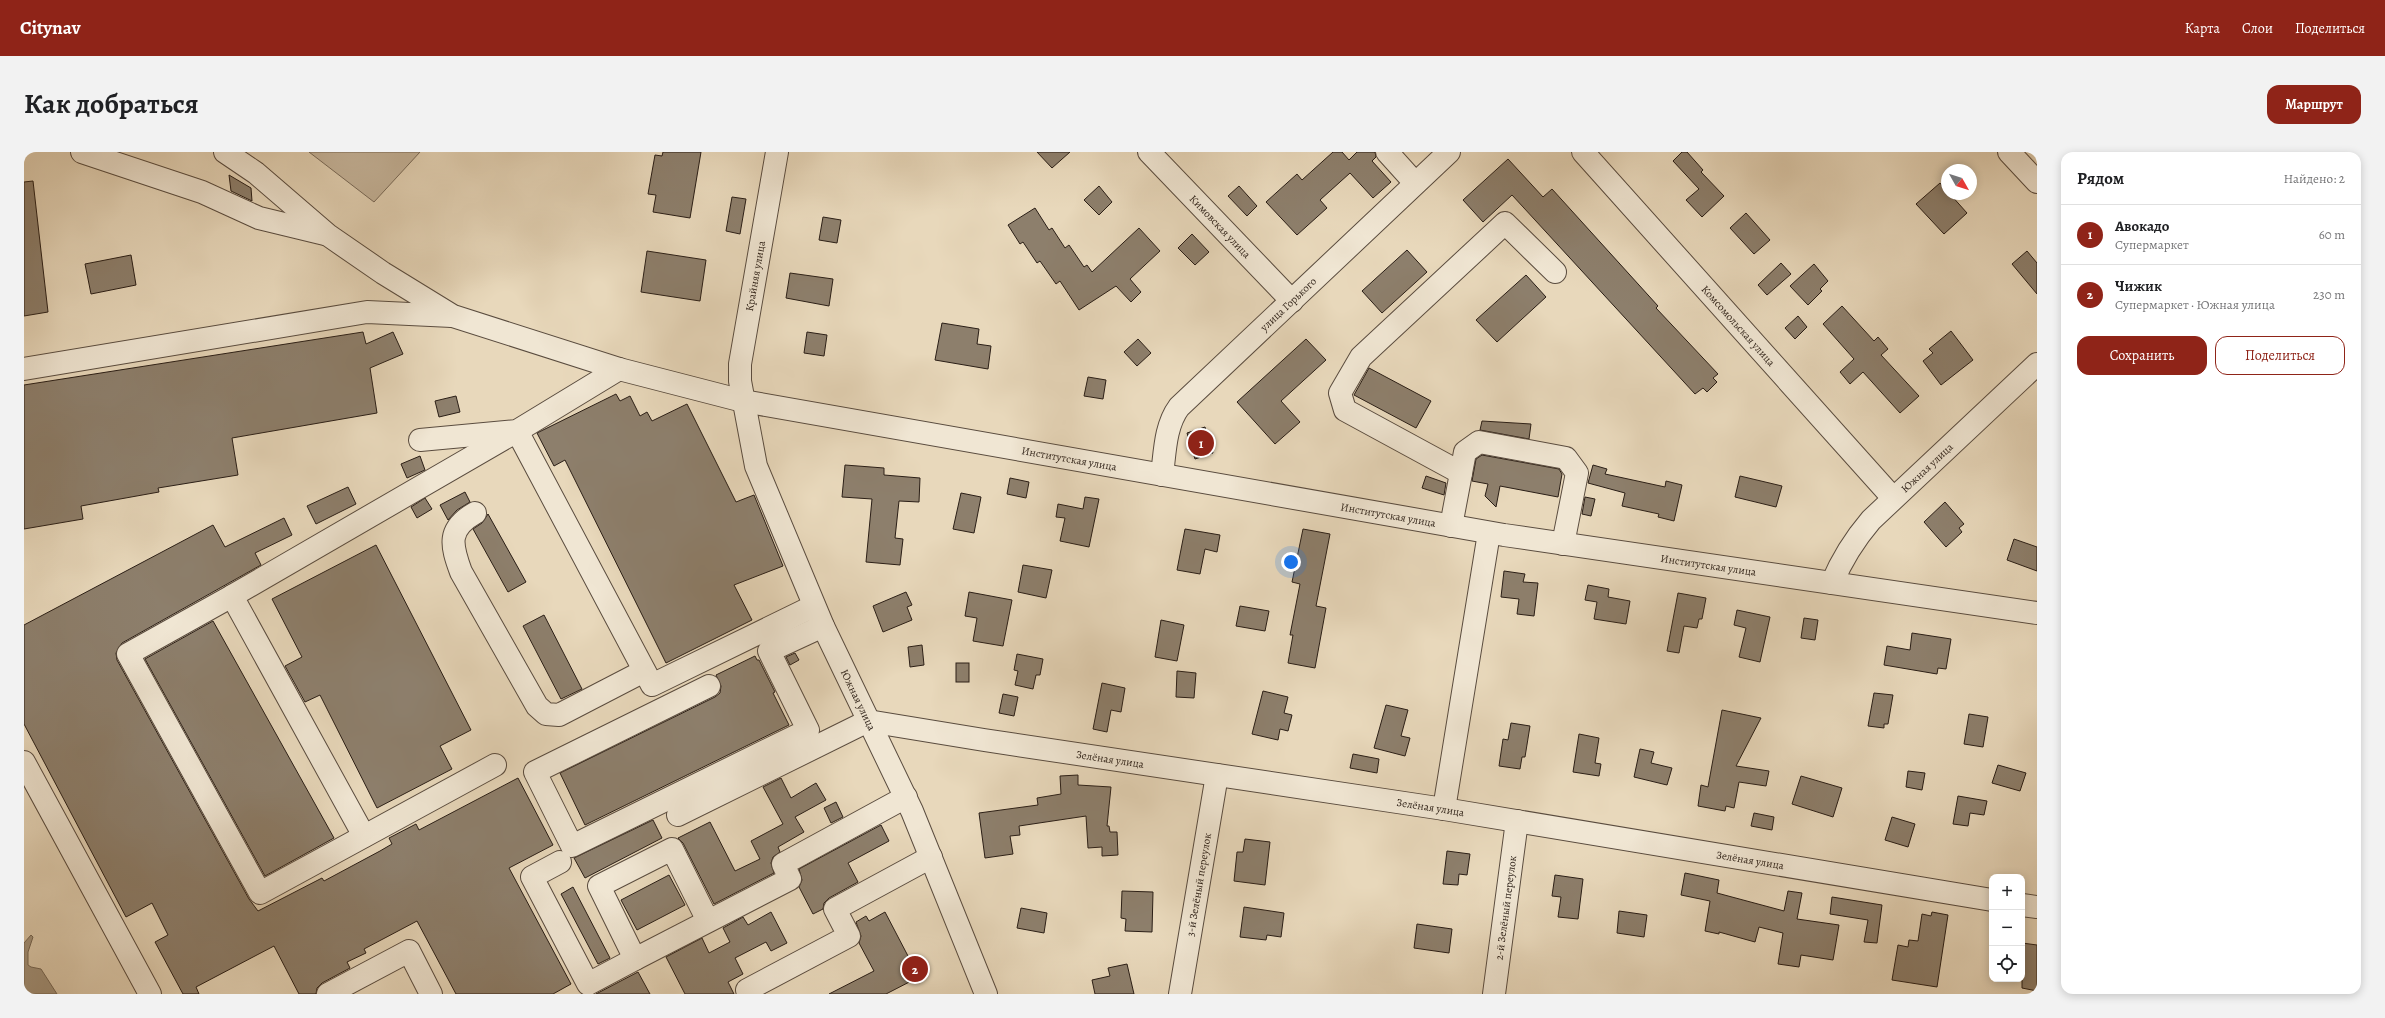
<!DOCTYPE html>
<html lang="ru">
<meta charset="utf-8">
<style>
:root{--surface:#fff;--page:#f2f2f2;--text:#202124;--muted:#757577;--line:#e0e0e0;--accent:#8f2418}
body{margin:0;font-family:Alegreya,serif;background:var(--page);color:var(--text)}
.controls{position:absolute;right:12px;bottom:12px;display:grid;overflow:hidden;border-radius:8px;box-shadow:0 2px 10px #0003}
.controls button{width:36px;height:36px;display:grid;place-items:center;padding:0;border:0;border-bottom:1px solid var(--line);background:var(--surface);color:var(--text);font:20px sans-serif}
.compass{position:absolute;left:1917px;top:12px;width:36px;height:36px;border-radius:50%;background:var(--surface);box-shadow:0 2px 10px #0003;rotate:129deg}
.you{position:absolute;left:1267px;top:410px;width:14px;height:14px;margin:-10px;border:3px solid #fff;border-radius:50%;background:#1a73e8;box-shadow:0 0 0 6px #1a73e833}
.badge{display:grid;place-items:center;width:26px;height:26px;border-radius:50%;background:var(--accent);color:#fff;font-size:13px;font-weight:700}
.pin{position:absolute;translate:-50% -50%;border:2px solid #fff;box-shadow:0 1px 4px #0006}
.list{margin:0;padding:0;list-style:none}
h2{display:flex;justify-content:space-between;align-items:center;height:52px;margin:0;padding:0 16px;font-size:17px}
h2 small{font-size:13px;font-weight:400;color:var(--muted)}
.list li{display:grid;grid-template-columns:26px 1fr auto;gap:12px;align-items:center;box-sizing:border-box;height:60px;padding:0 16px;border-top:1px solid var(--line)}
.list b{display:block;font-size:15px;white-space:nowrap}
.list p{margin:0;font-size:13px;white-space:nowrap;color:var(--muted)}
.list em{font-size:13px;font-style:normal;color:var(--muted)}
.actions{display:flex;gap:8px;padding:12px 16px}
.actions a{flex:1;padding:9px 0;border:1px solid var(--accent);border-radius:12px;text-align:center;font-size:14px;color:var(--accent)}
.actions .main{background:var(--accent);color:#fff}
.icon{flex:none;width:22px;height:22px;fill:none;stroke:currentColor;stroke-width:2;stroke-linecap:round;stroke-linejoin:round}
.map{position:relative;flex:none;width:2013px;height:842px;overflow:hidden;border-radius:12px}
header{display:flex;align-items:center;gap:24px;box-sizing:border-box;height:56px;padding:0 20px;background:var(--accent);color:#fff}
header strong{font-size:19px}
nav{display:flex;gap:22px;margin-inline-start:auto;font-size:14px}
.intro{display:flex;align-items:center;justify-content:space-between;box-sizing:border-box;height:96px;padding:0 24px}
h1{margin:0;font-size:28px}
.button{padding:10px 18px;border-radius:12px;background:var(--accent);color:#fff;font-size:14px;font-weight:700}
main{display:flex;gap:24px;padding:0 24px}
aside{flex:1;background:var(--surface);border-radius:12px;box-shadow:0 2px 10px #0003}
.map>svg:first-child{display:block}
</style>
<header>
<strong>Citynav</strong>
<nav><a>Карта</a><a>Слои</a><a>Поделиться</a></nav>
</header>
<div class="intro"><h1>Как добраться</h1><a class="button">Маршрут</a></div>
<main>
<div class="map">
<svg width="2013" height="842" viewBox="0 0 2013 842">
<rect width="100%" height="100%" fill="#e8d8bb"/>
<filter id="stains"><feTurbulence type="fractalNoise" baseFrequency=".005" numOctaves="4"/><feColorMatrix values="0 0 0 0 .2 0 0 0 0 .09 0 0 0 0 .02 0 0 0 .5 -.17"/></filter>
<radialGradient id="worn" r=".72"><stop offset=".6" stop-color="#630" stop-opacity="0"/><stop offset="1" stop-color="#630" stop-opacity=".3"/></radialGradient>
<polygon fill="#c8b89f" stroke="#796b5a" points="285,0 396,0 350,50"/>
<polygon fill="#a79983" stroke="#756857" points="7,783 9,785 4,800 4,813 7,815 17,817 33,842 0,842 0,791"/>
<g fill="#8d7f6c" stroke="#2a1e16">
<polygon points="639,0 677,0 666,66 629,60 632,43 624,42 631,3 638,4"/>
<polygon points="1013,0 1046,0 1028,16"/>
<polygon points="1309,0 1318,0 1325,8 1333,0 1351,0 1352,5 1348,9 1367,30 1349,46 1326,21 1296,48 1303,56 1273,83 1242,50 1273,22 1278,28"/>
<polygon points="1658,0 1663,0 1679,18 1677,20 1700,44 1678,65 1662,48 1675,37 1649,9"/>
<polygon points="1484,7 1519,45 1528,37 1634,154 1632,156 1694,222 1689,226 1693,230 1683,240 1679,236 1671,242 1488,43 1459,70 1439,48"/>
<polygon points="205,23 227,36 228,49 207,39"/>
<polygon points="9,29 24,160 0,164 0,30"/>
<polygon points="1916,31 1923,39 1923,42 1926,42 1943,61 1920,82 1892,52"/>
<polygon points="1075,34 1088,50 1075,63 1060,48"/>
<polygon points="1215,34 1233,54 1223,64 1204,44"/>
<polygon points="708,45 722,47 716,82 702,79"/>
<polygon points="1011,56 1025,78 1028,76 1041,96 1045,93 1060,115 1063,113 1068,120 1115,76 1136,99 1106,127 1117,140 1107,150 1092,134 1055,158 1036,129 1032,132 1016,109 1013,111 999,90 996,92 984,73"/>
<polygon points="1722,61 1746,88 1730,102 1706,76"/>
<polygon points="799,65 817,68 813,91 795,88"/>
<polygon points="1168,82 1185,100 1171,113 1154,96"/>
<polygon points="1383,98 1403,120 1358,161 1338,139"/>
<polygon points="623,99 682,108 676,149 617,140"/>
<polygon points="2003,99 2013,111 2013,142 1988,112"/>
<polygon points="107,103 112,133 67,142 61,112"/>
<polygon points="1757,111 1767,122 1743,143 1734,133"/>
<polygon points="1790,112 1804,129 1796,137 1798,139 1784,153 1766,134"/>
<polygon points="766,121 809,127 805,154 762,146"/>
<polygon points="1502,123 1522,145 1473,190 1452,168"/>
<polygon points="1818,154 1850,189 1854,185 1864,197 1857,203 1895,244 1876,261 1839,220 1826,232 1816,220 1830,207 1799,172"/>
<polygon points="1774,164 1783,175 1771,187 1761,176"/>
<polygon points="918,171 955,177 953,192 967,194 964,217 911,208"/>
<polygon points="1927,179 1949,208 1917,233 1899,209 1909,201 1905,197"/>
<polygon points="339,180 342,192 369,180 379,202 346,216 353,261 208,286 214,323 134,336 135,340 57,354 59,367 0,377 0,233"/>
<polygon points="783,180 803,183 800,204 780,201"/>
<polygon points="1114,187 1127,201 1113,214 1100,200"/>
<polygon points="1282,187 1302,208 1257,249 1276,270 1251,292 1213,250"/>
<polygon points="1345,216 1407,249 1392,276 1330,243"/>
<polygon points="1064,225 1082,228 1079,247 1060,244"/>
<polygon points="592,242 596,249 606,244 616,264 623,260 628,269 663,252 712,350 730,343 759,414 710,433 728,468 642,511 541,308 530,314 513,281"/>
<polygon points="432,244 436,260 415,265 411,249"/>
<polygon points="1458,269 1507,272 1505,287 1456,278"/>
<polygon points="1181,275 1189,301 1171,307 1163,281"/>
<polygon points="1458,303 1535,317 1538,322 1534,345 1476,334 1472,355 1461,344 1464,332 1448,329 1452,307"/>
<polygon points="396,304 401,318 383,326 377,312"/>
<polygon points="821,313 860,316 860,323 896,326 895,350 875,349 871,386 879,387 876,413 842,410 848,347 818,345"/>
<polygon points="1569,313 1583,317 1581,322 1641,335 1642,329 1658,333 1650,369 1634,365 1635,362 1598,354 1601,341 1564,331"/>
<polygon points="1402,324 1422,331 1420,343 1398,336"/>
<polygon points="1716,324 1758,334 1752,355 1711,345"/>
<polygon points="986,326 1005,330 1002,346 983,342"/>
<polygon points="324,335 332,352 292,372 283,354"/>
<polygon points="441,340 446,350 433,358 424,368 416,353"/>
<polygon points="937,341 957,345 950,381 929,377"/>
<polygon points="1061,345 1075,347 1065,395 1036,389 1041,366 1032,365 1034,352 1059,357"/>
<polygon points="1561,345 1571,347 1567,364 1558,362"/>
<polygon points="401,346 408,357 393,366 387,355"/>
<polygon points="1921,350 1940,372 1935,376 1938,380 1922,395 1900,370"/>
<polygon points="464,362 502,430 484,440 449,377 458,371"/>
<polygon points="260,366 268,383 231,401 237,413 98,491 92,501 93,508 225,747 234,759 298,726 300,729 356,699 368,692 365,686 392,672 395,678 494,626 529,693 485,716 547,832 529,842 432,842 393,769 340,797 342,801 323,810 326,816 298,831 293,836 292,842 275,842 250,794 172,835 175,842 159,842 131,790 144,783 128,751 102,765 0,572 0,473 189,373 201,395"/>
<polygon points="1161,377 1196,383 1193,400 1181,397 1176,422 1153,418"/>
<polygon points="1279,377 1306,382 1292,454 1302,456 1291,516 1264,511 1269,483 1266,483 1276,432 1268,430"/>
<polygon points="1990,387 2013,395 2013,419 1983,408"/>
<polygon points="352,393 447,578 416,594 428,617 353,656 296,543 281,550 261,514 278,505 248,447"/>
<polygon points="999,413 1028,418 1022,446 994,440"/>
<polygon points="1480,419 1501,422 1499,430 1514,431 1510,464 1493,462 1495,447 1477,445"/>
<polygon points="1564,433 1585,437 1584,445 1606,449 1602,472 1570,467 1573,450 1561,448"/>
<polygon points="882,440 888,453 883,455 888,468 859,480 849,454"/>
<polygon points="945,440 988,448 979,494 949,489 953,466 941,464"/>
<polygon points="1654,441 1682,446 1678,467 1675,467 1673,476 1660,474 1655,501 1643,499"/>
<polygon points="1216,454 1245,459 1241,479 1212,474"/>
<polygon points="1713,458 1746,465 1736,510 1715,505 1722,476 1710,473"/>
<polygon points="520,463 558,537 537,547 499,474"/>
<polygon points="1780,466 1794,468 1791,488 1777,486"/>
<polygon points="1137,468 1160,473 1153,509 1131,505"/>
<polygon points="189,469 310,686 241,724 121,507"/>
<polygon points="1888,481 1927,487 1922,517 1914,516 1913,522 1860,513 1863,494 1886,498"/>
<polygon points="898,493 900,513 886,515 884,495"/>
<polygon points="771,501 775,508 766,513 762,505"/>
<polygon points="993,502 1019,507 1016,523 1012,523 1009,537 991,533 994,519 990,518"/>
<polygon points="731,504 733,508 735,508 751,540 749,541 765,573 561,673 536,621 691,545 696,541 697,534 692,523"/>
<rect x="932" y="511" width="13" height="19"/>
<polygon points="1153,519 1172,521 1170,546 1152,545"/>
<polygon points="1078,531 1101,536 1097,560 1087,558 1083,580 1069,577"/>
<polygon points="1239,539 1264,545 1260,561 1268,563 1264,579 1256,577 1254,588 1228,582"/>
<polygon points="1850,541 1869,543 1864,572 1860,572 1860,576 1844,574"/>
<polygon points="979,542 994,545 990,564 975,561"/>
<polygon points="1362,553 1384,558 1377,584 1386,586 1381,604 1350,596"/>
<polygon points="1698,558 1737,566 1712,614 1745,619 1742,634 1715,630 1710,656 1702,654 1701,659 1674,654 1677,633 1684,635"/>
<polygon points="1945,562 1964,565 1959,595 1940,592"/>
<polygon points="1487,571 1506,574 1501,605 1498,605 1496,617 1475,614 1479,587 1484,588"/>
<polygon points="1555,582 1575,586 1571,611 1577,612 1575,624 1549,620"/>
<polygon points="1616,597 1630,600 1627,611 1648,616 1643,633 1610,625"/>
<polygon points="1329,602 1355,607 1353,621 1326,616"/>
<polygon points="1974,613 2002,621 1996,639 1968,631"/>
<polygon points="1884,619 1901,621 1898,638 1882,635"/>
<polygon points="1054,623 1054,633 1087,635 1083,674 1085,674 1086,680 1093,680 1094,703 1078,704 1078,695 1064,696 1062,664 995,674 996,683 986,684 989,702 961,706 955,661 1014,653 1013,646 1037,642 1036,624"/>
<polygon points="1777,624 1818,636 1809,665 1768,652"/>
<polygon points="757,626 767,646 792,631 802,648 771,665 780,680 754,695 756,700 749,705 747,711 750,721 690,752 659,691 654,686 686,670 711,719 736,707 727,689 759,672 739,635"/>
<polygon points="1934,644 1963,649 1960,663 1946,661 1944,674 1929,672"/>
<polygon points="812,650 819,665 807,671 800,656"/>
<polygon points="1730,661 1750,665 1748,678 1727,674"/>
<polygon points="1868,665 1891,672 1884,695 1861,688"/>
<polygon points="629,668 638,686 561,726 550,706"/>
<polygon points="857,673 865,689 824,711 834,730 805,746 800,751 799,757 789,762 775,735 778,728 775,717"/>
<polygon points="1221,687 1246,690 1241,733 1210,729 1213,700 1219,700"/>
<polygon points="1423,699 1446,702 1443,723 1435,722 1434,733 1419,732"/>
<polygon points="1661,721 1695,728 1693,741 1760,759 1764,739 1778,741 1773,767 1815,773 1809,808 1777,803 1775,815 1754,812 1759,781 1735,775 1731,790 1695,780 1695,782 1681,779 1686,749 1657,743"/>
<polygon points="645,723 661,753 613,778 597,748"/>
<polygon points="1531,723 1559,727 1554,767 1534,765 1537,745 1528,744"/>
<polygon points="549,735 586,806 574,812 537,742"/>
<polygon points="1098,739 1129,740 1128,780 1101,779 1102,767 1097,766"/>
<polygon points="1808,745 1858,753 1853,791 1840,790 1844,768 1806,762"/>
<polygon points="1220,755 1260,761 1257,785 1243,783 1242,788 1216,785"/>
<polygon points="997,756 1023,761 1020,781 993,776"/>
<polygon points="1595,759 1623,763 1620,785 1593,781"/>
<polygon points="747,760 763,791 747,799 742,790 711,806 719,822 704,830 710,842 661,842 642,805 678,786 685,801 706,790 699,776 719,765 724,773"/>
<polygon points="861,760 895,825 862,842 805,842 850,819 835,791 837,784 832,770 842,764 845,769"/>
<polygon points="1908,760 1924,763 1913,835 1868,828 1874,793 1884,795 1885,788 1894,789 1898,762 1907,764"/>
<polygon points="1393,772 1428,777 1425,801 1390,796"/>
<polygon points="1998,791 2013,793 2013,839 1998,836"/>
<polygon points="1103,812 1110,842 1071,842 1068,828 1086,824 1084,816"/>
<polygon points="614,820 626,842 572,842"/>
</g>
<g fill="none" stroke-linecap="round" stroke-linejoin="round">
<g stroke="#5a4c3f" stroke-width="24">
<g id="minor">
<polyline points="58,0 178,40 235,66 301,82"/>
<path id="s1" d="M201 0 232 21 304 83 359 121 429 164 595 217 719 249 1480 383 2013 461"/>
<path id="s2" d="M753 0 716 212V229L732 314 799 474 888 659 962 842"/>
<path id="s3" d="M1125 0 1268 149"/>
<polyline points="1363,0 1391,31"/>
<path id="s4" d="M1559 0 1869 346"/>
<polyline points="1985,0 2013,30"/>
<polyline points="0,217 343,160 428,164"/>
<polyline points="396,288 493,279 595,217"/>
<polyline points="1437,321 1321,258 1316,241 1337,205 1481,71 1531,120"/>
<path id="s5" d="M1138 323C1141 300 1141 274 1155 255L1425 0"/>
<path d="M451 361C423 377 427 393 437 420L513 554 522 562 535 563 620 519"/>
<polyline points="1427,374 1441,300 1455,290 1542,306 1553,321 1539,392"/>
<path id="s6" d="M1808 431C1818 407 1830 388 1847 368L2013 212"/>
<polyline points="208,444 104,502 236,741 471,613"/>
<polyline points="685,534 511,620 548,694 784,578 745,499 799,474"/>
<polyline points="0,610 126,842"/>
<polyline points="1420,657 1465,381"/>
<path id="s7" d="M654 663 844 569 960 588 1420 657 1968 748"/>
<polyline points="340,684 208,444 493,279 628,533 790,454"/>
<polyline points="536,710 508,725 564,832 611,807"/>
<polyline points="1998,753 2013,755"/>
<polyline points="684,769 648,697 575,734 611,807 766,727 759,712 882,645"/>
<polyline points="304,842 385,799 407,842"/>
<polyline points="725,842 723,838 825,784 811,757 907,705"/>
<path id="s8" d="M1156 842 1193 623"/>
<path id="s9" d="M1470 842 1493 669"/>
</g>
</g>
<use href="#minor" stroke="#f0e6d3" stroke-width="22"/>
</g>
<g text-anchor="middle" stroke-width="3" stroke-linejoin="round" paint-order="stroke">
<g font-size="11" fill="#2a1e16" stroke="#f0e6d3">
<text dy="4" stroke="none"><textPath href="#s3" startOffset="103">Кимовская улица</textPath></text>
<text transform="translate(731 124) rotate(-80)" y="4">Крайняя улица</text>
<text dy="4" stroke="none"><textPath href="#s5" startOffset="221">улица Горького</textPath></text>
<text dy="4" stroke="none"><textPath href="#s4" startOffset="233">Комсомольская улица</textPath></text>
<text dy="4" stroke="none"><textPath href="#s1" startOffset="915">Институтская улица</textPath></text>
<text dy="4" stroke="none"><textPath href="#s6" startOffset="151">Южная улица</textPath></text>
<text dy="4" stroke="none"><textPath href="#s1" startOffset="1239">Институтская улица</textPath></text>
<text dy="4" stroke="none"><textPath href="#s1" startOffset="1563">Институтская улица</textPath></text>
<text dy="4" stroke="none"><textPath href="#s2" startOffset="574">Южная улица</textPath></text>
<text dy="4" stroke="none"><textPath href="#s7" startOffset="457">Зелёная улица</textPath></text>
<text dy="4" stroke="none"><textPath href="#s7" startOffset="781">Зелёная улица</textPath></text>
<text dy="4" stroke="none"><textPath href="#s7" startOffset="1105">Зелёная улица</textPath></text>
<text dy="4" stroke="none"><textPath href="#s8" startOffset="111">3-й Зелёный переулок</textPath></text>
<text dy="4" stroke="none"><textPath href="#s9" startOffset="87">2-й Зелёный переулок</textPath></text>
</g>
</g>
<rect width="100%" height="100%" filter="url(#stains)"/>
<rect width="100%" height="100%" fill="url(#worn)"/>
</svg>
<div class="controls">
<button>+</button>
<button>−</button>
<button><svg class="icon" aria-label="locate" viewBox="0 0 24 24"><circle cx="12" cy="12" r="6"/><path d="M12 2v4M12 18v4M2 12h4M18 12h4"/></svg></button>
</div>
<svg class="compass" viewBox="-18 -18 36 36"><path d="M0-13l5 13h-10z" fill="#e53935"/><path d="M0 13l5-13h-10z" fill="#757577"/></svg>
<div class="you"></div>
<div class="pin badge" style="left:1177px;top:291px">1</div>
<div class="pin badge" style="left:891px;top:817px">2</div>
</div>
<aside>
<h2>Рядом<small>Найдено: 2</small></h2>
<ul class="list">
<li><span class="badge">1</span><div><b>Авокадо</b><p>Супермаркет</p></div><em>60 m</em></li>
<li><span class="badge">2</span><div><b>Чижик</b><p>Супермаркет · Южная улица</p></div><em>230 m</em></li>
</ul>
<div class="actions"><a class="main">Сохранить</a><a>Поделиться</a></div>
</aside>
</main>
